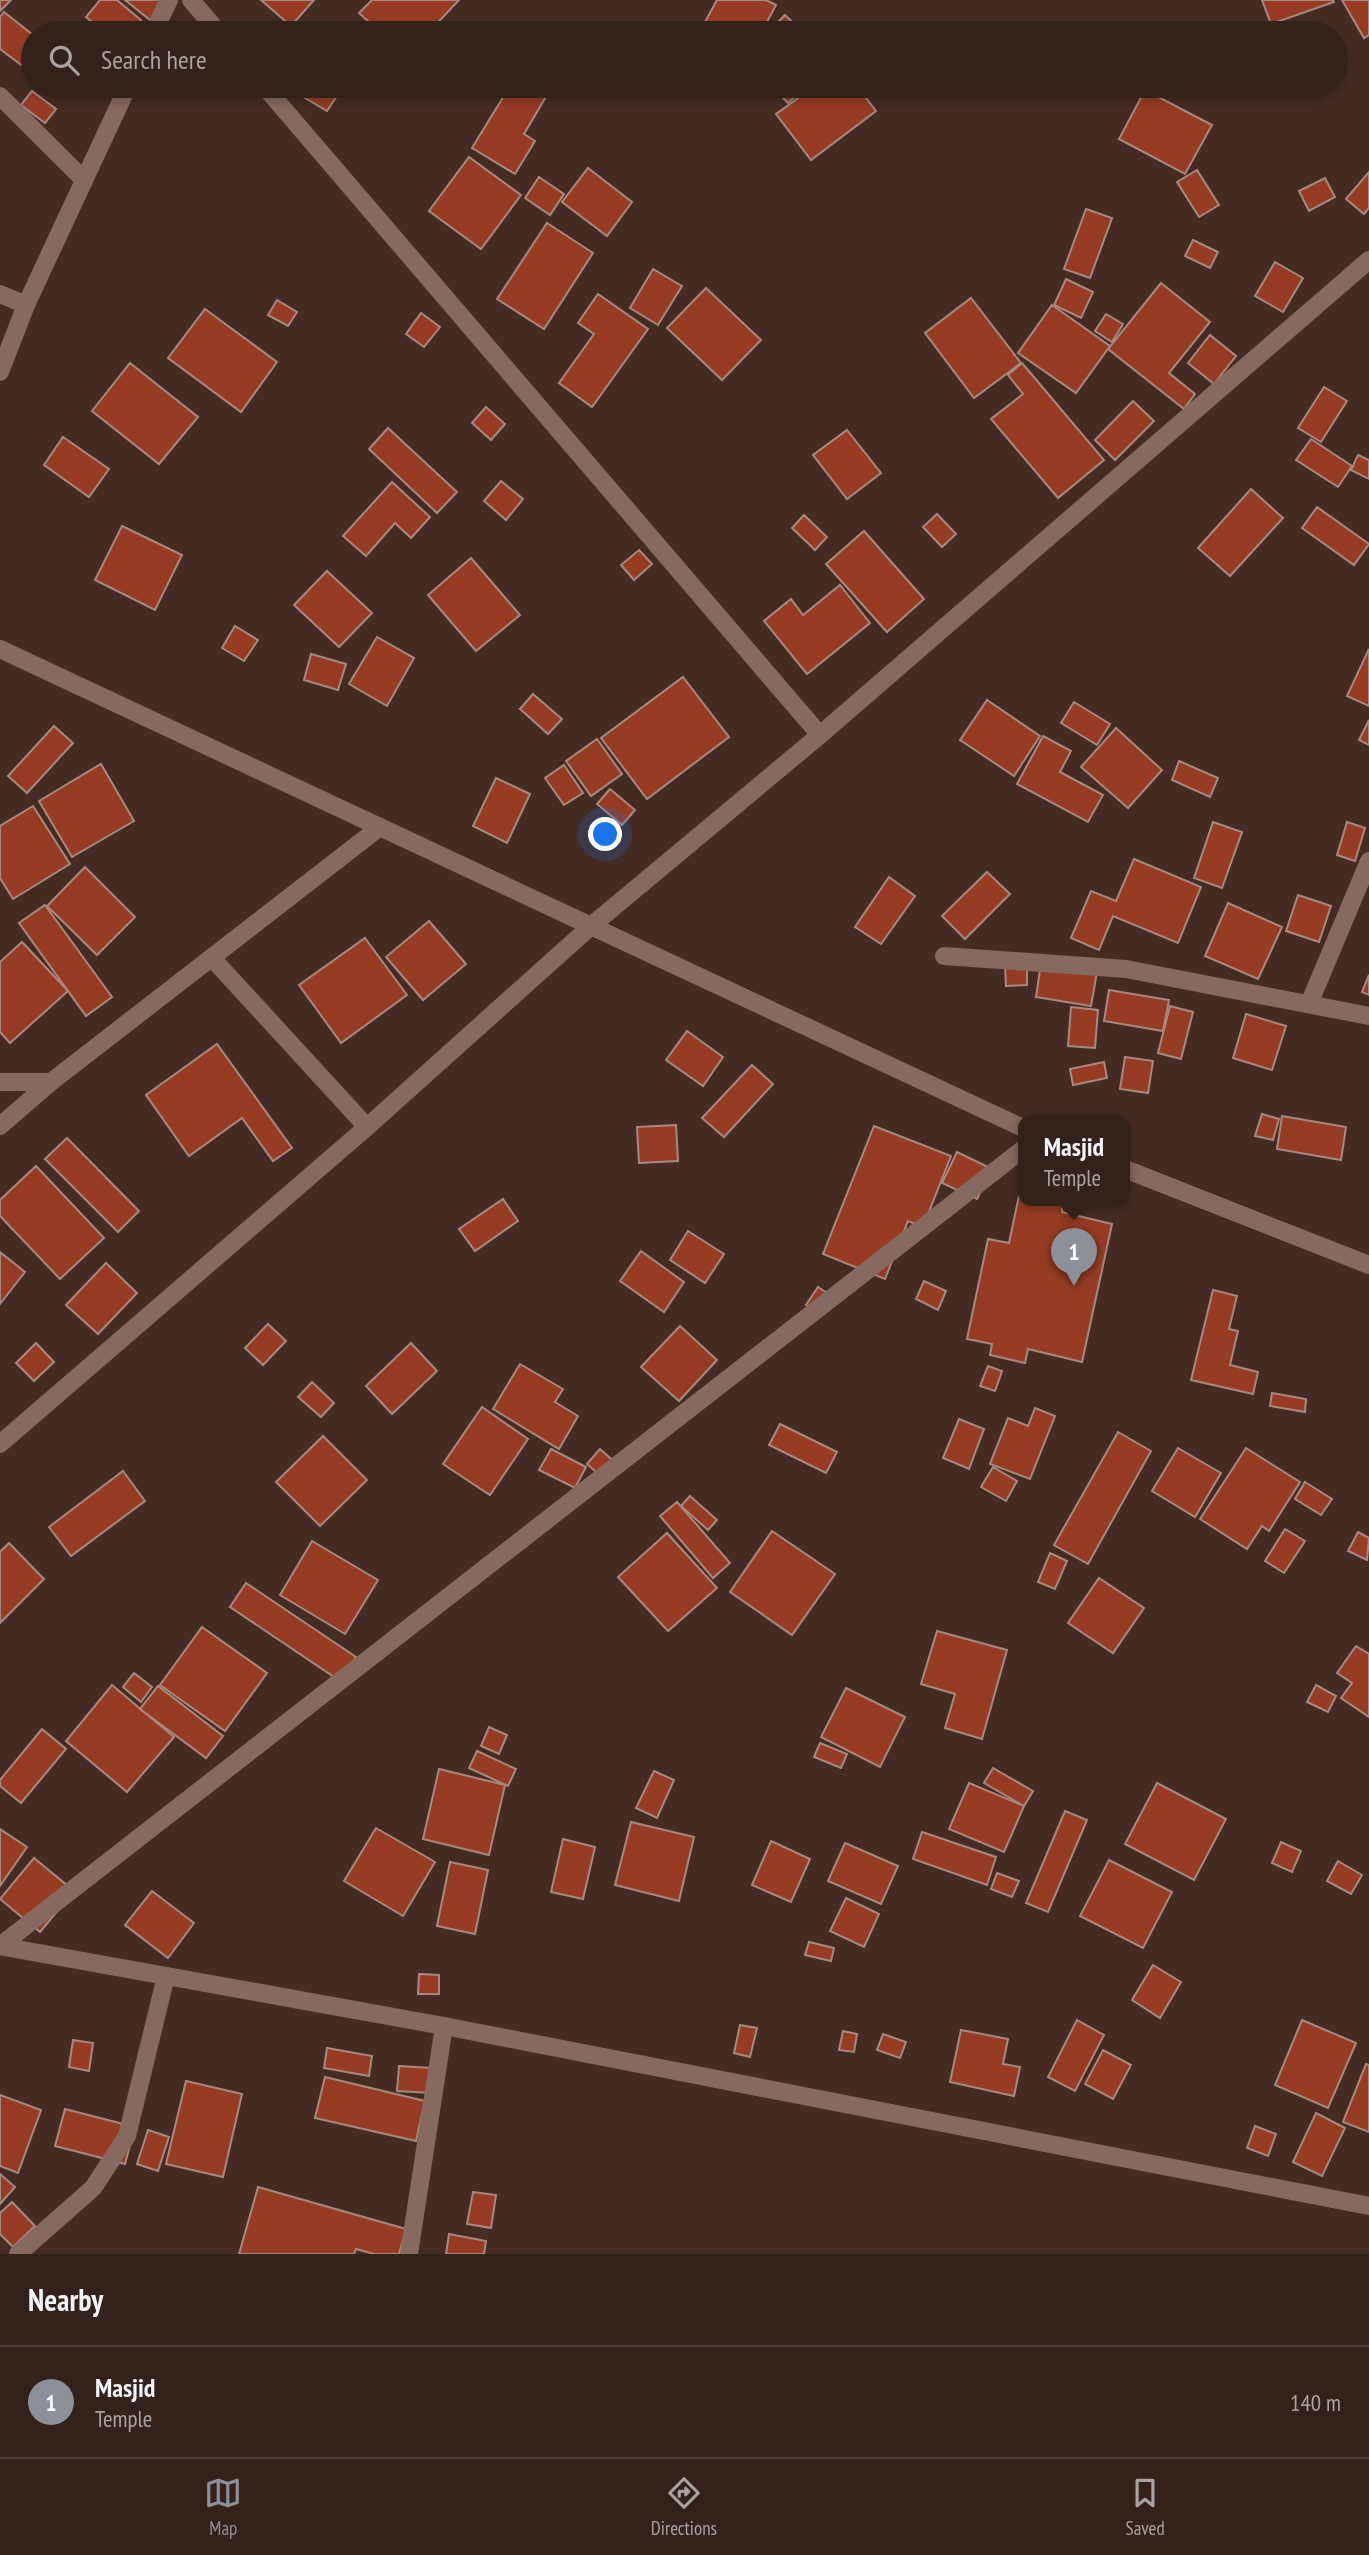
<!DOCTYPE html>
<style>
:root{--surface:#33211c;--page:#3e2e29;--text:#f1f3f6;--muted:#a9a3a3;--line:#4e3e3b;--accent:#8c9099}
body{margin:0;font-family:"PT Sans Narrow",sans-serif;background:var(--page);color:var(--text)}
.you{position:absolute;left:606px;top:835px;width:24px;height:24px;margin:-18px;border:5px solid #fff;border-radius:50%;background:#1a73e8;box-shadow:0 0 0 10px #1a73e833}
.badge{display:grid;place-items:center;width:46px;height:46px;border-radius:50%;background:var(--accent);color:#fff;font-size:23px;font-weight:700}
.pin{position:absolute;translate:-50% -58px;filter:drop-shadow(0 2px 4px #0008)}
.pin::after{content:'';position:absolute;top:37px;width:24px;height:21px;background:inherit;clip-path:polygon(0 0,100% 0,50% 100%)}
.popup{position:absolute;left:1018px;top:1115px;width:112px;height:91px;box-sizing:border-box;display:grid;place-content:center;border-radius:14px;background:var(--surface);filter:drop-shadow(0 2px 5px #0005);font-size:23px;white-space:nowrap;color:var(--muted)}
.popup b{font-size:26px;color:var(--text)}
.popup::after{content:'';position:absolute;left:50%;top:100%;margin-left:-14px;border:14px solid transparent;border-top-color:var(--surface)}
.list{margin:0;padding:0;list-style:none}
h2{display:flex;justify-content:space-between;align-items:center;height:91px;margin:0;padding:0 28px;font-size:30px}
h2 small{font-size:23px;font-weight:400;color:var(--muted)}
.list li{display:grid;grid-template-columns:46px 1fr auto;gap:21px;align-items:center;box-sizing:border-box;height:112px;padding:0 28px;border-top:2px solid var(--line)}
.list b{display:block;font-size:26px;white-space:nowrap}
.list p{margin:0;font-size:23px;white-space:nowrap;color:var(--muted)}
.list em{font-size:23px;font-style:normal;color:var(--muted)}
.icon{flex:none;width:38px;height:38px;fill:none;stroke:currentColor;stroke-width:2;stroke-linecap:round;stroke-linejoin:round}
.map{position:relative;flex:none;width:1369px;height:2254px;overflow:hidden}
.search{position:absolute;background:var(--surface);box-shadow:0 4px 10px #0003;left:21px;right:21px;top:21px;height:77px;display:flex;align-items:center;gap:18px;box-sizing:border-box;padding:0 24px;border-radius:38px;color:var(--muted);font-size:26px}
.sheet{height:203px;background:var(--surface)}
nav{display:flex;justify-content:space-around;align-items:center;box-sizing:border-box;height:98px;border-top:2px solid var(--line);background:var(--surface);font-size:19px;color:var(--muted)}
nav a{display:grid;justify-items:center;gap:4px}
nav .on{color:var(--accent)}
.map>svg:first-child{display:block}
</style>
<div class="map">
<svg width="1369" height="2254" viewBox="0 0 1369 2254">
<rect width="100%" height="100%" fill="#442c25"/>
<g fill="#973c23" stroke="#a78981" stroke-width="2">
<polygon points="0,0 11,0 0,11"/>
<polygon points="100,0 117,0 141,20 129,33 106,33 86,17"/>
<polygon points="125,0 164,0 150,20"/>
<polygon points="261,0 314,0 291,26"/>
<polygon points="372,0 459,0 428,33 381,33 359,13"/>
<polygon points="717,0 766,0 776,5 761,33 704,33 700,31"/>
<polygon points="1262,0 1333,0 1334,2 1271,24"/>
<polygon points="1342,0 1369,0 1369,35 1364,38"/>
<polygon points="4,12 33,35 33,74 0,49 0,17"/>
<polygon points="785,15 802,31 800,33 767,33"/>
<polygon points="652,27 663,33 648,33"/>
<polygon points="312,86 333,86 341,90 327,111 305,98"/>
<polygon points="510,86 543,86 550,90 524,134 535,141 515,174 472,148"/>
<polygon points="772,86 807,86 788,103"/>
<polygon points="815,86 857,86 876,111 811,160 776,114"/>
<polygon points="1145,90 1212,125 1185,174 1119,139"/>
<polygon points="32,91 56,109 45,123 21,105"/>
<polygon points="469,157 521,195 481,249 429,211"/>
<polygon points="588,168 632,202 607,236 562,202"/>
<polygon points="1197,170 1219,205 1199,217 1177,182"/>
<polygon points="1369,172 1369,208 1364,214 1346,199"/>
<polygon points="539,177 564,194 550,215 525,198"/>
<polygon points="1325,178 1335,197 1309,211 1299,191"/>
<polygon points="1086,209 1112,218 1090,278 1064,269"/>
<polygon points="547,223 593,253 544,329 497,299"/>
<polygon points="1193,240 1218,252 1210,268 1185,256"/>
<polygon points="1275,262 1303,278 1283,312 1255,296"/>
<polygon points="653,269 682,286 658,325 630,308"/>
<polygon points="1066,279 1093,292 1081,318 1054,305"/>
<polygon points="1161,283 1210,322 1169,373 1195,394 1184,409 1108,349"/>
<polygon points="706,288 761,340 722,380 667,328"/>
<polygon points="598,294 648,329 592,407 559,383 594,334 578,323"/>
<polygon points="971,298 1021,363 974,398 925,333"/>
<polygon points="277,300 297,312 288,326 268,315"/>
<polygon points="1052,305 1110,346 1076,393 1018,353"/>
<polygon points="205,309 277,362 241,412 168,358"/>
<polygon points="421,313 440,327 424,347 406,334"/>
<polygon points="1106,314 1123,324 1112,342 1095,331"/>
<polygon points="1210,335 1236,356 1214,384 1188,363"/>
<polygon points="130,363 198,417 159,464 92,411"/>
<polygon points="1022,363 1104,460 1058,498 991,419 1023,394 1008,375"/>
<polygon points="1324,387 1347,401 1321,442 1298,428"/>
<polygon points="1133,401 1154,421 1115,460 1095,440"/>
<polygon points="486,407 505,424 491,440 472,423"/>
<polygon points="388,428 457,492 437,513 369,449"/>
<polygon points="847,430 881,473 847,499 813,455"/>
<polygon points="63,437 109,469 89,497 44,465"/>
<polygon points="1311,439 1352,466 1338,487 1296,460"/>
<polygon points="1358,455 1369,460 1369,479 1351,470"/>
<polygon points="501,481 523,499 506,520 484,501"/>
<polygon points="392,482 430,517 411,538 395,523 366,556 343,536"/>
<polygon points="1251,489 1283,518 1230,576 1198,548"/>
<polygon points="1317,507 1369,544 1354,565 1302,528"/>
<polygon points="937,514 956,534 942,547 923,527"/>
<polygon points="804,515 827,537 815,550 792,528"/>
<polygon points="122,526 182,555 155,610 95,580"/>
<polygon points="864,531 924,599 887,632 826,564"/>
<polygon points="639,550 652,564 634,580 621,565"/>
<polygon points="471,558 520,615 476,651 428,595"/>
<polygon points="327,571 372,613 339,647 294,605"/>
<polygon points="840,585 870,623 807,674 764,621 791,599 803,615"/>
<polygon points="235,626 258,640 244,661 222,648"/>
<polygon points="377,637 414,658 387,706 349,684"/>
<polygon points="1369,649 1369,706 1347,696"/>
<polygon points="311,654 346,664 338,690 304,680"/>
<polygon points="683,677 729,737 647,799 601,738"/>
<polygon points="533,694 562,719 548,734 520,709"/>
<polygon points="987,700 1040,736 1014,776 960,740"/>
<polygon points="1074,702 1110,724 1097,745 1061,723"/>
<polygon points="1369,720 1369,745 1359,740"/>
<polygon points="54,726 73,743 27,793 8,776"/>
<polygon points="1116,728 1162,770 1128,808 1081,767"/>
<polygon points="1043,736 1071,751 1060,772 1103,795 1088,822 1017,784"/>
<polygon points="597,739 622,774 591,796 566,761"/>
<polygon points="1179,761 1218,778 1210,797 1172,780"/>
<polygon points="101,764 134,821 72,857 39,801"/>
<polygon points="564,765 583,793 564,805 545,778"/>
<polygon points="496,778 530,794 507,843 473,826"/>
<polygon points="610,789 635,810 622,825 597,804"/>
<polygon points="33,806 70,864 13,899 0,878 0,826"/>
<polygon points="1213,822 1242,832 1222,888 1194,878"/>
<polygon points="1347,822 1365,828 1355,861 1337,855"/>
<polygon points="1134,859 1201,887 1178,943 1113,916 1099,950 1071,938 1091,891 1116,901"/>
<polygon points="85,867 135,917 97,955 47,906"/>
<polygon points="987,872 1010,894 965,939 942,916"/>
<polygon points="889,877 915,896 881,944 855,927"/>
<polygon points="1298,895 1331,906 1319,942 1286,931"/>
<polygon points="1228,903 1282,927 1258,979 1205,956"/>
<polygon points="45,905 112,997 86,1016 19,923"/>
<polygon points="429,921 466,964 423,1000 386,957"/>
<polygon points="365,938 407,995 341,1043 299,985"/>
<polygon points="22,942 68,991 10,1043 0,1032 0,962"/>
<polygon points="1041,963 1097,972 1091,1006 1036,997"/>
<polygon points="1027,964 1027,985 1006,986 1005,965"/>
<polygon points="1369,975 1369,995 1362,992"/>
<polygon points="1109,990 1169,1000 1163,1031 1104,1021"/>
<polygon points="1170,1006 1193,1012 1181,1059 1158,1053"/>
<polygon points="1071,1007 1098,1010 1095,1048 1068,1046"/>
<polygon points="1246,1014 1286,1026 1272,1070 1233,1058"/>
<polygon points="687,1031 723,1057 703,1086 666,1060"/>
<polygon points="217,1044 292,1148 273,1161 242,1118 189,1156 146,1095"/>
<polygon points="1125,1057 1153,1061 1148,1093 1120,1089"/>
<polygon points="1104,1062 1107,1078 1073,1085 1070,1069"/>
<polygon points="752,1065 773,1084 724,1137 702,1118"/>
<polygon points="1262,1114 1279,1119 1273,1140 1255,1136"/>
<polygon points="1282,1116 1346,1127 1341,1160 1277,1149"/>
<polygon points="676,1125 678,1161 639,1163 637,1127"/>
<polygon points="874,1126 951,1156 923,1227 908,1221 885,1279 823,1254"/>
<polygon points="67,1138 139,1211 118,1232 45,1159"/>
<polygon points="957,1152 992,1169 977,1199 942,1183"/>
<polygon points="36,1166 104,1238 60,1279 0,1216 0,1200"/>
<polygon points="1021,1186 1023,1200 1064,1200 1062,1212 1112,1224 1082,1362 1028,1349 1025,1363 990,1355 992,1344 967,1339 988,1239 1009,1243"/>
<polygon points="503,1199 518,1221 475,1251 459,1229"/>
<polygon points="688,1231 724,1254 705,1283 670,1260"/>
<polygon points="641,1251 684,1282 664,1312 620,1281"/>
<polygon points="0,1252 25,1272 0,1304"/>
<polygon points="106,1263 137,1293 98,1334 66,1305"/>
<polygon points="924,1281 946,1291 938,1310 916,1299"/>
<polygon points="818,1287 833,1297 821,1315 806,1305"/>
<polygon points="1213,1290 1237,1296 1229,1329 1238,1331 1230,1365 1258,1372 1253,1394 1191,1380"/>
<polygon points="268,1324 286,1341 263,1365 245,1348"/>
<polygon points="680,1326 717,1360 679,1401 641,1367"/>
<polygon points="36,1343 54,1362 34,1381 16,1363"/>
<polygon points="411,1343 437,1371 392,1414 366,1386"/>
<polygon points="520,1364 563,1389 555,1402 578,1416 559,1449 493,1409"/>
<polygon points="988,1366 1002,1371 995,1391 980,1386"/>
<polygon points="312,1382 334,1403 321,1417 298,1397"/>
<polygon points="1272,1393 1306,1399 1305,1412 1270,1406"/>
<polygon points="482,1407 528,1439 490,1495 443,1464"/>
<polygon points="1035,1408 1055,1416 1030,1479 990,1464 1008,1418 1028,1426"/>
<polygon points="959,1419 984,1429 969,1469 943,1458"/>
<polygon points="780,1424 837,1452 826,1473 769,1445"/>
<polygon points="1118,1432 1151,1451 1088,1564 1054,1545"/>
<polygon points="323,1436 367,1480 320,1526 276,1482"/>
<polygon points="1178,1448 1221,1473 1195,1517 1152,1491"/>
<polygon points="1246,1448 1300,1482 1269,1531 1262,1526 1247,1549 1200,1519"/>
<polygon points="551,1449 586,1467 575,1488 539,1470"/>
<polygon points="600,1449 619,1466 606,1481 587,1464"/>
<polygon points="993,1467 1017,1481 1006,1501 981,1487"/>
<polygon points="123,1471 145,1501 71,1556 49,1527"/>
<polygon points="1305,1482 1332,1499 1321,1515 1295,1499"/>
<polygon points="690,1496 717,1520 708,1530 681,1506"/>
<polygon points="677,1502 730,1563 713,1578 660,1516"/>
<polygon points="1285,1529 1305,1541 1284,1573 1265,1561"/>
<polygon points="772,1531 835,1574 792,1635 730,1592"/>
<polygon points="1358,1532 1369,1538 1367,1560 1348,1551"/>
<polygon points="667,1533 717,1588 668,1631 618,1577"/>
<polygon points="312,1541 378,1580 345,1634 280,1595"/>
<polygon points="9,1543 44,1579 0,1623 0,1552"/>
<polygon points="1050,1553 1067,1561 1055,1589 1038,1582"/>
<polygon points="1099,1578 1144,1608 1113,1653 1068,1623"/>
<polygon points="246,1583 356,1657 340,1681 230,1607"/>
<polygon points="202,1627 267,1673 225,1731 160,1685"/>
<polygon points="937,1631 1007,1650 982,1739 945,1728 955,1694 921,1684"/>
<polygon points="1356,1646 1369,1654 1369,1717 1341,1698 1352,1683 1337,1673"/>
<polygon points="134,1673 152,1687 141,1702 123,1687"/>
<polygon points="112,1685 174,1737 127,1792 66,1741"/>
<polygon points="1316,1685 1336,1696 1328,1712 1307,1702"/>
<polygon points="158,1686 223,1736 206,1758 140,1709"/>
<polygon points="846,1688 905,1717 880,1767 821,1737"/>
<polygon points="489,1727 507,1735 499,1754 481,1746"/>
<polygon points="42,1729 66,1749 21,1803 0,1786 0,1780"/>
<polygon points="820,1743 847,1754 841,1768 814,1757"/>
<polygon points="477,1751 516,1769 508,1786 469,1768"/>
<polygon points="993,1768 1033,1791 1024,1806 984,1783"/>
<polygon points="439,1769 505,1785 489,1855 423,1839"/>
<polygon points="654,1771 674,1780 657,1818 636,1808"/>
<polygon points="969,1783 1024,1806 1004,1852 949,1829"/>
<polygon points="1157,1783 1226,1819 1194,1880 1125,1844"/>
<polygon points="1065,1811 1087,1820 1048,1912 1026,1903"/>
<polygon points="631,1822 694,1837 679,1901 615,1885"/>
<polygon points="376,1828 435,1862 403,1916 344,1881"/>
<polygon points="0,1829 27,1847 0,1886"/>
<polygon points="922,1832 996,1857 987,1885 913,1859"/>
<polygon points="563,1839 595,1847 583,1899 551,1892"/>
<polygon points="771,1841 810,1859 791,1902 752,1885"/>
<polygon points="1281,1842 1301,1851 1292,1872 1272,1863"/>
<polygon points="845,1843 898,1866 881,1904 828,1881"/>
<polygon points="34,1858 74,1891 40,1932 0,1899"/>
<polygon points="1109,1860 1172,1892 1143,1948 1080,1916"/>
<polygon points="1338,1861 1362,1875 1351,1894 1327,1881"/>
<polygon points="450,1862 488,1870 475,1934 437,1926"/>
<polygon points="997,1873 1019,1881 1012,1897 991,1889"/>
<polygon points="152,1891 194,1923 168,1958 125,1925"/>
<polygon points="846,1898 879,1914 864,1947 830,1931"/>
<polygon points="809,1942 834,1948 831,1961 805,1955"/>
<polygon points="1153,1965 1181,1982 1160,2018 1132,2000"/>
<polygon points="419,1974 439,1975 439,1994 418,1994"/>
<polygon points="1077,2020 1104,2035 1075,2091 1048,2077"/>
<polygon points="1302,2020 1356,2043 1328,2108 1275,2085"/>
<polygon points="740,2025 757,2028 750,2057 734,2053"/>
<polygon points="961,2030 1008,2039 1003,2064 1020,2067 1014,2096 950,2082"/>
<polygon points="843,2031 857,2034 854,2052 839,2050"/>
<polygon points="883,2034 906,2042 900,2058 877,2050"/>
<polygon points="73,2040 93,2043 89,2071 69,2067"/>
<polygon points="327,2048 372,2056 369,2076 324,2068"/>
<polygon points="1103,2050 1131,2065 1113,2099 1085,2084"/>
<polygon points="1366,2064 1369,2065 1369,2132 1343,2122"/>
<polygon points="399,2066 431,2068 430,2093 397,2091"/>
<polygon points="325,2077 425,2101 416,2141 315,2118"/>
<polygon points="186,2081 242,2094 223,2177 166,2164"/>
<polygon points="0,2095 41,2110 18,2173 0,2166"/>
<polygon points="65,2109 135,2127 125,2164 55,2146"/>
<polygon points="1316,2113 1345,2128 1322,2176 1293,2162"/>
<polygon points="1255,2126 1276,2134 1268,2156 1247,2148"/>
<polygon points="148,2130 169,2137 158,2171 137,2164"/>
<polygon points="0,2174 15,2187 0,2204"/>
<polygon points="258,2187 406,2229 399,2254 374,2254 356,2249 354,2254 239,2254"/>
<polygon points="473,2192 496,2195 491,2228 467,2224"/>
<polygon points="12,2202 35,2226 13,2247 0,2234 0,2213"/>
<polygon points="449,2234 486,2241 484,2254 446,2254"/>
</g>
<g fill="none" stroke-linecap="round" stroke-linejoin="round">
<g stroke="#866961" stroke-width="18">
<polyline points="191,0 219,33"/>
<polyline points="153,33 169,0"/>
<polyline points="264,86 820,735"/>
<polyline points="0,96 84,180"/>
<polyline points="0,294 26,305"/>
<polyline points="0,372 26,305 128,86"/>
<polyline points="944,956 1126,969 1369,1016"/>
<polyline points="212,958 367,1127"/>
<polyline points="1309,1004 1369,861"/>
<polyline points="0,1082 51,1082"/>
<polyline points="0,1126 51,1082 380,827"/>
<polyline points="0,1946 444,2026 1369,2206"/>
<polyline points="0,1946 1023,1149"/>
<polyline points="18,2254 93,2188 127,2136 166,1976"/>
<polyline points="409,2254 444,2026"/>
</g>
<polyline stroke="#866961" stroke-width="18" points="0,649 591,926 820,735 1369,260"/>
<g stroke="#866961" stroke-width="18">
<polyline points="1125,1169 1369,1265"/>
<polyline points="0,1444 367,1127 591,926 1023,1128"/>
</g>
</g>
</svg>
<div class="you"></div>
<div class="pin badge" style="left:1074px;top:1286px">1</div>
<div class="popup"><b>Masjid</b>Temple</div>
<div class="search"><svg class="icon" aria-label="search" viewBox="0 0 24 24"><circle cx="10" cy="10" r="6"/><path d="M15 15l6 6"/></svg>Search here</div>
</div>
<section class="sheet">
<h2>Nearby<small></small></h2>
<ul class="list">
<li><span class="badge">1</span><div><b>Masjid</b><p>Temple</p></div><em>140 m</em></li>
</ul>
</section>
<nav>
<a class="on"><svg class="icon" aria-label="map" viewBox="0 0 24 24"><path d="M3 6l6-2 6 2 6-2v14l-6 2-6-2-6 2zM9 4v14M15 6v14"/></svg>Map</a>
<a><svg class="icon" aria-label="directions" viewBox="0 0 24 24"><path d="M12 3l9 9-9 9-9-9zM9 14v-3h6M13 9l2 2-2 2"/></svg>Directions</a>
<a><svg class="icon" aria-label="saved" viewBox="0 0 24 24"><path d="M7 4h10v16l-5-4-5 4z"/></svg>Saved</a>
</nav>
